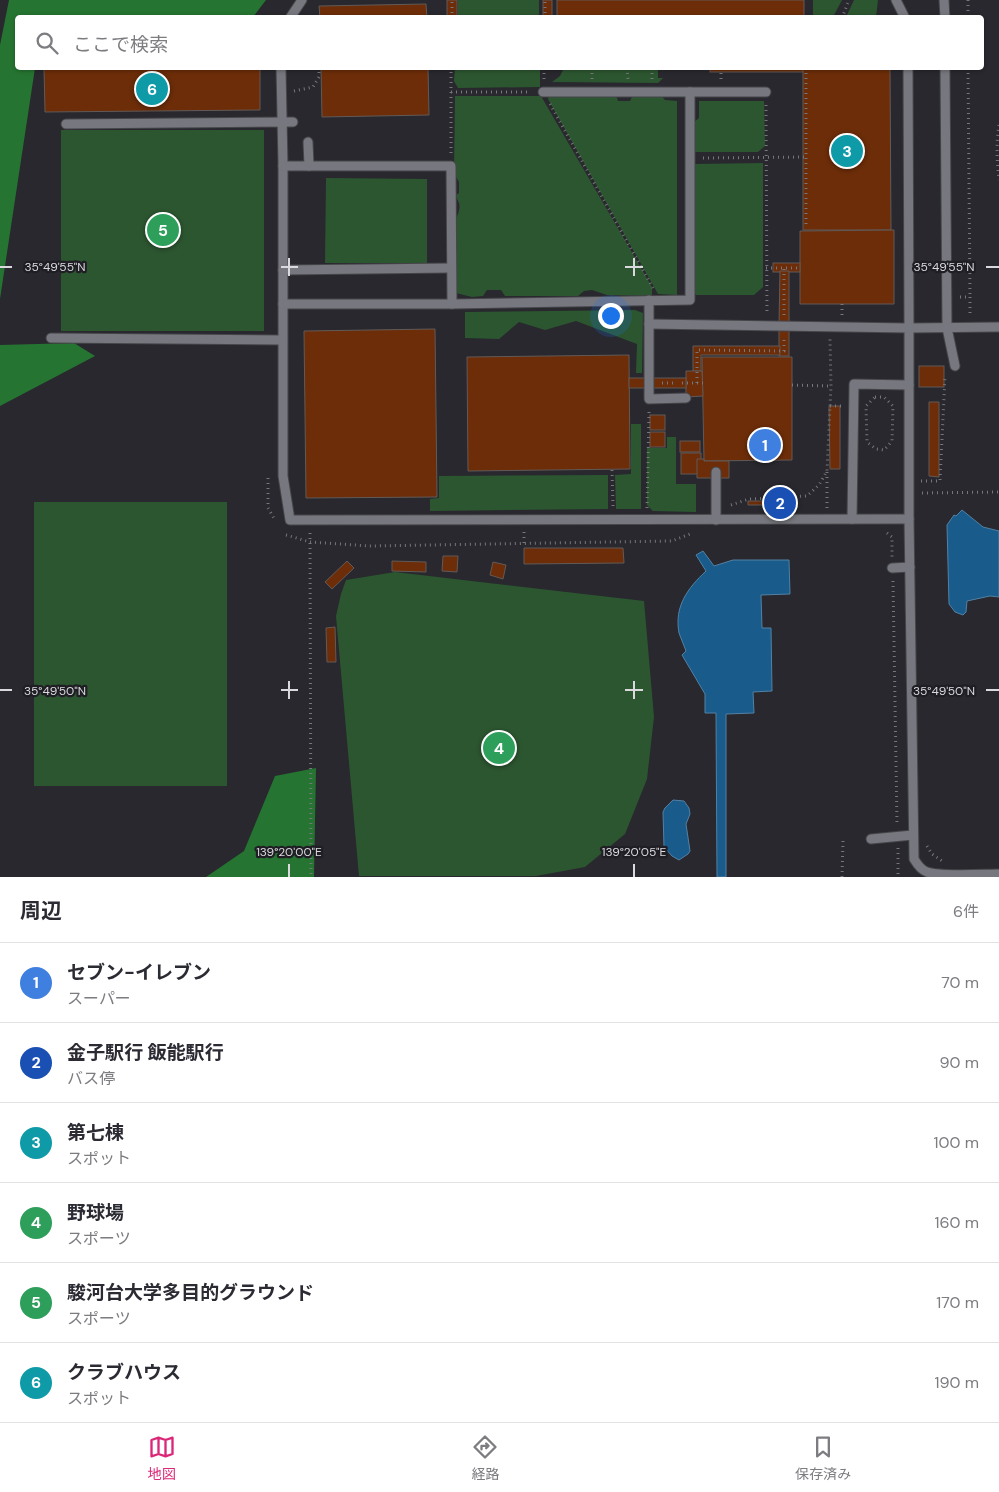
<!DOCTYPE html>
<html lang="ja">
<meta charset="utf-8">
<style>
:root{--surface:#fff;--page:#f7f7f7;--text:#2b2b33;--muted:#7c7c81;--line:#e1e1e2;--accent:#db2777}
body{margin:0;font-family:"DM Sans","Noto Sans JP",sans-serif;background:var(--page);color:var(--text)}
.you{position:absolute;left:610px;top:315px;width:18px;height:18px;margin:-12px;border:4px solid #fff;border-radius:50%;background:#1a73e8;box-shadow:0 0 0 8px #1a73e833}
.badge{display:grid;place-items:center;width:32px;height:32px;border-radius:50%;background:var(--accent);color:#fff;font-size:16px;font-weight:700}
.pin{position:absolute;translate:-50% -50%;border:2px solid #fff;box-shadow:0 1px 5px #0006}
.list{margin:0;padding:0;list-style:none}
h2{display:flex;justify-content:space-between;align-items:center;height:65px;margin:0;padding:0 20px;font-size:21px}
h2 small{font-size:16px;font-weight:400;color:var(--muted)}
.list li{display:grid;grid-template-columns:32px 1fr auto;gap:15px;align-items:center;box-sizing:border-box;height:80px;padding:0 20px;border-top:1px solid var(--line)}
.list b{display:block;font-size:19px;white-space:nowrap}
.list p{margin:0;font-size:16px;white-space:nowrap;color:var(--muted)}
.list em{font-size:16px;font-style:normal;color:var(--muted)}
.icon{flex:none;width:28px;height:28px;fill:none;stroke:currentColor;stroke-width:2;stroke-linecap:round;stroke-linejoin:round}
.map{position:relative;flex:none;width:999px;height:877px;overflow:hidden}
.search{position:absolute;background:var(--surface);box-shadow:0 1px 4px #0004;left:15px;right:15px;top:15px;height:55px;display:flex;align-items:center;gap:12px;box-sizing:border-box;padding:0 18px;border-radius:5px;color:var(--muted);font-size:19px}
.sheet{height:545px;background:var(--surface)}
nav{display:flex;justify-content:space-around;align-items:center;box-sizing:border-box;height:70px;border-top:1px solid var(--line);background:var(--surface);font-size:14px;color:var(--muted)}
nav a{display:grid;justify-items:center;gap:2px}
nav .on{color:var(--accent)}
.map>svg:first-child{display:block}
</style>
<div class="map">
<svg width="999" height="877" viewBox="0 0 999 877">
<rect width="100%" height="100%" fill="#28282e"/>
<g fill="#2c5630">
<rect x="458" y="0" width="81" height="17"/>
<polygon points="813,0 842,0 833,17 813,18"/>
<polygon points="854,0 878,0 876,17 846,17"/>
<polygon points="455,68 540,68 540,87 458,88 454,81"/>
<polygon points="564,68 658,68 658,78 663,78 658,83 552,82 560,76"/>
<polygon points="549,94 616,95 618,101 630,101 633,95 661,95 665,100 677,101 677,295 658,294 548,99"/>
<path d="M455 96H541L652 287V296L607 295 592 290 584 291 578 296H505L501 290H487L483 296 472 297 456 293 454 222C457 217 461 209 459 203 458 200 456 198 456 195L459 193V182L454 173Z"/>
<polygon points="699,101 764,101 765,146 758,152 695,152 694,122 699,118"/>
<rect x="61" y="130" width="203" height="201"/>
<polygon points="763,163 763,287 754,295 696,295 692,290 694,164"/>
<polygon points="326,178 427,179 427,263 325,263"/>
<polygon points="635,310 643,313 642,373 636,373 637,344 576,321 545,330 519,322 499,339 465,338 465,312"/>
<polygon points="631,424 641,424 641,509 616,509 615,475 631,474"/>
<polygon points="667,437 676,437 676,484 696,484 696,512 653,511 647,505 647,448 667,448"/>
<polygon points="608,475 608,509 430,511 430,499 439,498 439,476"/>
<rect x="34" y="502" width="193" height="284"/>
<polygon points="395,572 644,601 654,717 647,779 625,834 585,867 536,876 359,876 336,616 341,594 346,580"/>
</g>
<g fill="#267431">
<polygon points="9,0 266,0 253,17 18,18 18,68 35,68 0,299 0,45"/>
<polygon points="74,343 95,356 0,406 0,345"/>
<polygon points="316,768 314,877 206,877 244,851 275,776"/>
</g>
<g fill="#195b8b" stroke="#5381a4">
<polygon points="962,510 983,527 999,531 999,597 990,596 967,601 966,612 963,615 955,612 949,604 947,525 954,515 956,516"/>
<path d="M703 551 714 566 733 560H789L790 594 761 595 762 628H771L772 691 753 692 754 713 726 714V877H717L716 713H705V694L682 655 686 651C684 645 681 639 679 633 674 606 688 588 706 571L696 555Z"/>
<polygon points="673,800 684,801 689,808 690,814 686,824 690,851 688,854 679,860 672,856 664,847 663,812 665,808"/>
</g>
<g fill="#6d2d09" stroke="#625a57">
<rect x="447" y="0" width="10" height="18"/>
<rect x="543" y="0" width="9" height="18"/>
<rect x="557" y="0" width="247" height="18"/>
<polygon points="426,4 427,18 320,18 319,6"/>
<polygon points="44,68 260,68 260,110 45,112"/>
<polygon points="321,68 428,68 429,115 322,117"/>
<rect x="710" y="68" width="93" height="4"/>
<polygon points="803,68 890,68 891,230 803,230"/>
<polygon points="894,230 894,304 800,304 800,231"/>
<rect x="773" y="263" width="27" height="9"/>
<polygon points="780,271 789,271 789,324 779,324"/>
<rect x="779" y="323" width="10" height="33"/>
<polygon points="435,329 437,497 306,498 304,331"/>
<polygon points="693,346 780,346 780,355 701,355 701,371 693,371"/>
<polygon points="629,355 630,469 468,471 467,357"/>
<polygon points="702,357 792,357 792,460 704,461"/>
<rect x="919" y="366" width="25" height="21"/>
<polygon points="686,371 702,371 703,396 686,397"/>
<rect x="629" y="378" width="57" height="10"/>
<polygon points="929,402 939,402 939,477 929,476"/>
<polygon points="829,406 840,406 840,469 830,469"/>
<rect x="650" y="415" width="15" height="15"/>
<rect x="650" y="432" width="15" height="15"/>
<rect x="680" y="441" width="20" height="11"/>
<rect x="681" y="453" width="20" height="21"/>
<polygon points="697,459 704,459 704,461 729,461 729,478 697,478"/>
<polygon points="748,501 779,501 780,505 748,505"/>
<polygon points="524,548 623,548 624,563 524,564"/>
<polygon points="443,556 458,556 457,572 442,571"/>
<polygon points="347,561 354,568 332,589 325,582"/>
<polygon points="392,561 426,562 426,572 392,571"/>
<polygon points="493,562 506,565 503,579 490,575"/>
<polygon points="335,627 336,662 327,662 326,628"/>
</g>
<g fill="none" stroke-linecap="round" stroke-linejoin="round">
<g stroke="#45454a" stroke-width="11">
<g id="lane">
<polyline points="896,0 905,18"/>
<polyline points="944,0 945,18"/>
<polyline points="290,18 302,0"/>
<polyline points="281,68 283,166 283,476 290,520 909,519"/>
<polyline points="908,68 909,328 999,327"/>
<polyline points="945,68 947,328 955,366"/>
<polyline points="690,92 766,92"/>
<polyline points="66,124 293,122"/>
<polyline points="308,142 309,166"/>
<polyline points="283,166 451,166 452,304 283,304"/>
<polyline points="283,270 451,268"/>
<polyline points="649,300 649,399 686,398"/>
<polyline points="452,304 690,300 690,92 543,92"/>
<path d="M649 324 909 328V519L914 859C917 864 921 870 927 872 940 877 983 874 999 874"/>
<polyline points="51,338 282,340"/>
<polyline points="716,472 716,520"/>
<polyline points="852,519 854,384 909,385"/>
<polyline points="892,568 910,567"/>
<polyline points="871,839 913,835"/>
</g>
</g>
<g stroke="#76767b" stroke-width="3" stroke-dasharray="1 4" stroke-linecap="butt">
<polyline points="968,0 968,18"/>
<polyline points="452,18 452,0"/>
<polyline points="545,18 545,0"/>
<polyline points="842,18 849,0"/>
<polyline points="592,68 592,79"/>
<polyline points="627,68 628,79"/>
<polyline points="652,68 652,79"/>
<polyline points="806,68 806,228"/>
<polyline points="968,68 970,297"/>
<polyline points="544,79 544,68"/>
<polyline points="721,79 721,68"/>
<polyline points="294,91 313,87 319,77 319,68"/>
<polyline points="451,92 530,92"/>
<polyline points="550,104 653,288"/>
<polyline points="766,105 767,314"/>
<path d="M999 125C996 143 997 162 999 180"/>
<polyline points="451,153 451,68"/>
<polyline points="703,158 806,157"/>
<polyline points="766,268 800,268"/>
<polyline points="960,297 970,297 970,315"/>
<polyline points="842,304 842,316"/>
<polyline points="784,315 784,268"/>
<polyline points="662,383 676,383"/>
<polyline points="682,383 703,383"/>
<polyline points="697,383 697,350 784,351 784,339"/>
<polyline points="792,385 831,386"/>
<polygon points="875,397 884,397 893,406 892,441 884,450 876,449 867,442 866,406"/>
<polyline points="830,406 842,406"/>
<polyline points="612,470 613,506"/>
<polyline points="268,478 268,508 275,520"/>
<polyline points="921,481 940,481 945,376"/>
<polyline points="922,493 999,492"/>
<polyline points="731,505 749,499 807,496 819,485 827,471 831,386 830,339"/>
<polyline points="647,508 649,412"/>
<polyline points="827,508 827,471"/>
<polyline points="524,532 524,544"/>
<polyline points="310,533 311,877"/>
<polyline points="887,533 892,537 892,557"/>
<polyline points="286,535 310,542 369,546 672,541 690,534"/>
<polyline points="893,581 897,824"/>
<polyline points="927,846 932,854 942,861"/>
<polyline points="898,848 898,877"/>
<polyline points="842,877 843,840"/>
</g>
<use href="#lane" stroke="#77777f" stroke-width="9"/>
</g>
<path fill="none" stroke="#dadade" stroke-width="2" d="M289 258V276M634 258V276M0 267H12M281 267H298M625 267H643M986 267H999M289 681V699M634 681V699M0 690H12M281 690H298M625 690H643M986 690H999M289 864V877M634 864V877"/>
<g font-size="12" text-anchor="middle" fill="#dadade" stroke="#1e1e24" stroke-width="4.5" stroke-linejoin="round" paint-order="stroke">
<text x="55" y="271">35°49'55"N</text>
<text x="944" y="271">35°49'55"N</text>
<text x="55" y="695">35°49'50"N</text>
<text x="944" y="695">35°49'50"N</text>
<text x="289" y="856">139°20'00"E</text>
<text x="634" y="856">139°20'05"E</text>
</g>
</svg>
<div class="you"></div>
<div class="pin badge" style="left:765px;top:445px;background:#3f7fe0">1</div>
<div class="pin badge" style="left:780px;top:503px;background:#1a4fb4">2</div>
<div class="pin badge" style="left:847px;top:151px;background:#0f9aa8">3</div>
<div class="pin badge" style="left:499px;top:748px;background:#2e9e5b">4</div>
<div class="pin badge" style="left:163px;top:230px;background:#2e9e5b">5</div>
<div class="pin badge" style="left:152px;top:89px;background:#0f9aa8">6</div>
<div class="search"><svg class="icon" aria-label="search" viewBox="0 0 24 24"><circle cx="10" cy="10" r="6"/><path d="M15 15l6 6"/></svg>ここで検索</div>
</div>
<section class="sheet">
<h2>周辺<small>6件</small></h2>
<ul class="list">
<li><span class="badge" style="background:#3f7fe0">1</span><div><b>セブン-イレブン</b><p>スーパー</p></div><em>70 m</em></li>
<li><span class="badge" style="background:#1a4fb4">2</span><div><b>金子駅行 飯能駅行</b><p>バス停</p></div><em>90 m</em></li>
<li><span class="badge" style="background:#0f9aa8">3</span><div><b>第七棟</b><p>スポット</p></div><em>100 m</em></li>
<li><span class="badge" style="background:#2e9e5b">4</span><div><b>野球場</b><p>スポーツ</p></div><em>160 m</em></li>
<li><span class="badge" style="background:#2e9e5b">5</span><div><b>駿河台大学多目的グラウンド</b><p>スポーツ</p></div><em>170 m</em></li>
<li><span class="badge" style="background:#0f9aa8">6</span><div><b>クラブハウス</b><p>スポット</p></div><em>190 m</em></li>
</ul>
</section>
<nav>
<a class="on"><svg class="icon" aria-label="map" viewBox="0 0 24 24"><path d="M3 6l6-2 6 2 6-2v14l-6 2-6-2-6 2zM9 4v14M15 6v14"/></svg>地図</a>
<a><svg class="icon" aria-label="directions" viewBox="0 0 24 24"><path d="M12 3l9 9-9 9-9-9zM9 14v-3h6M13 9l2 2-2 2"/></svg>経路</a>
<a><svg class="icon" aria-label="saved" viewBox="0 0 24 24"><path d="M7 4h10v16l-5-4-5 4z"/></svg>保存済み</a>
</nav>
